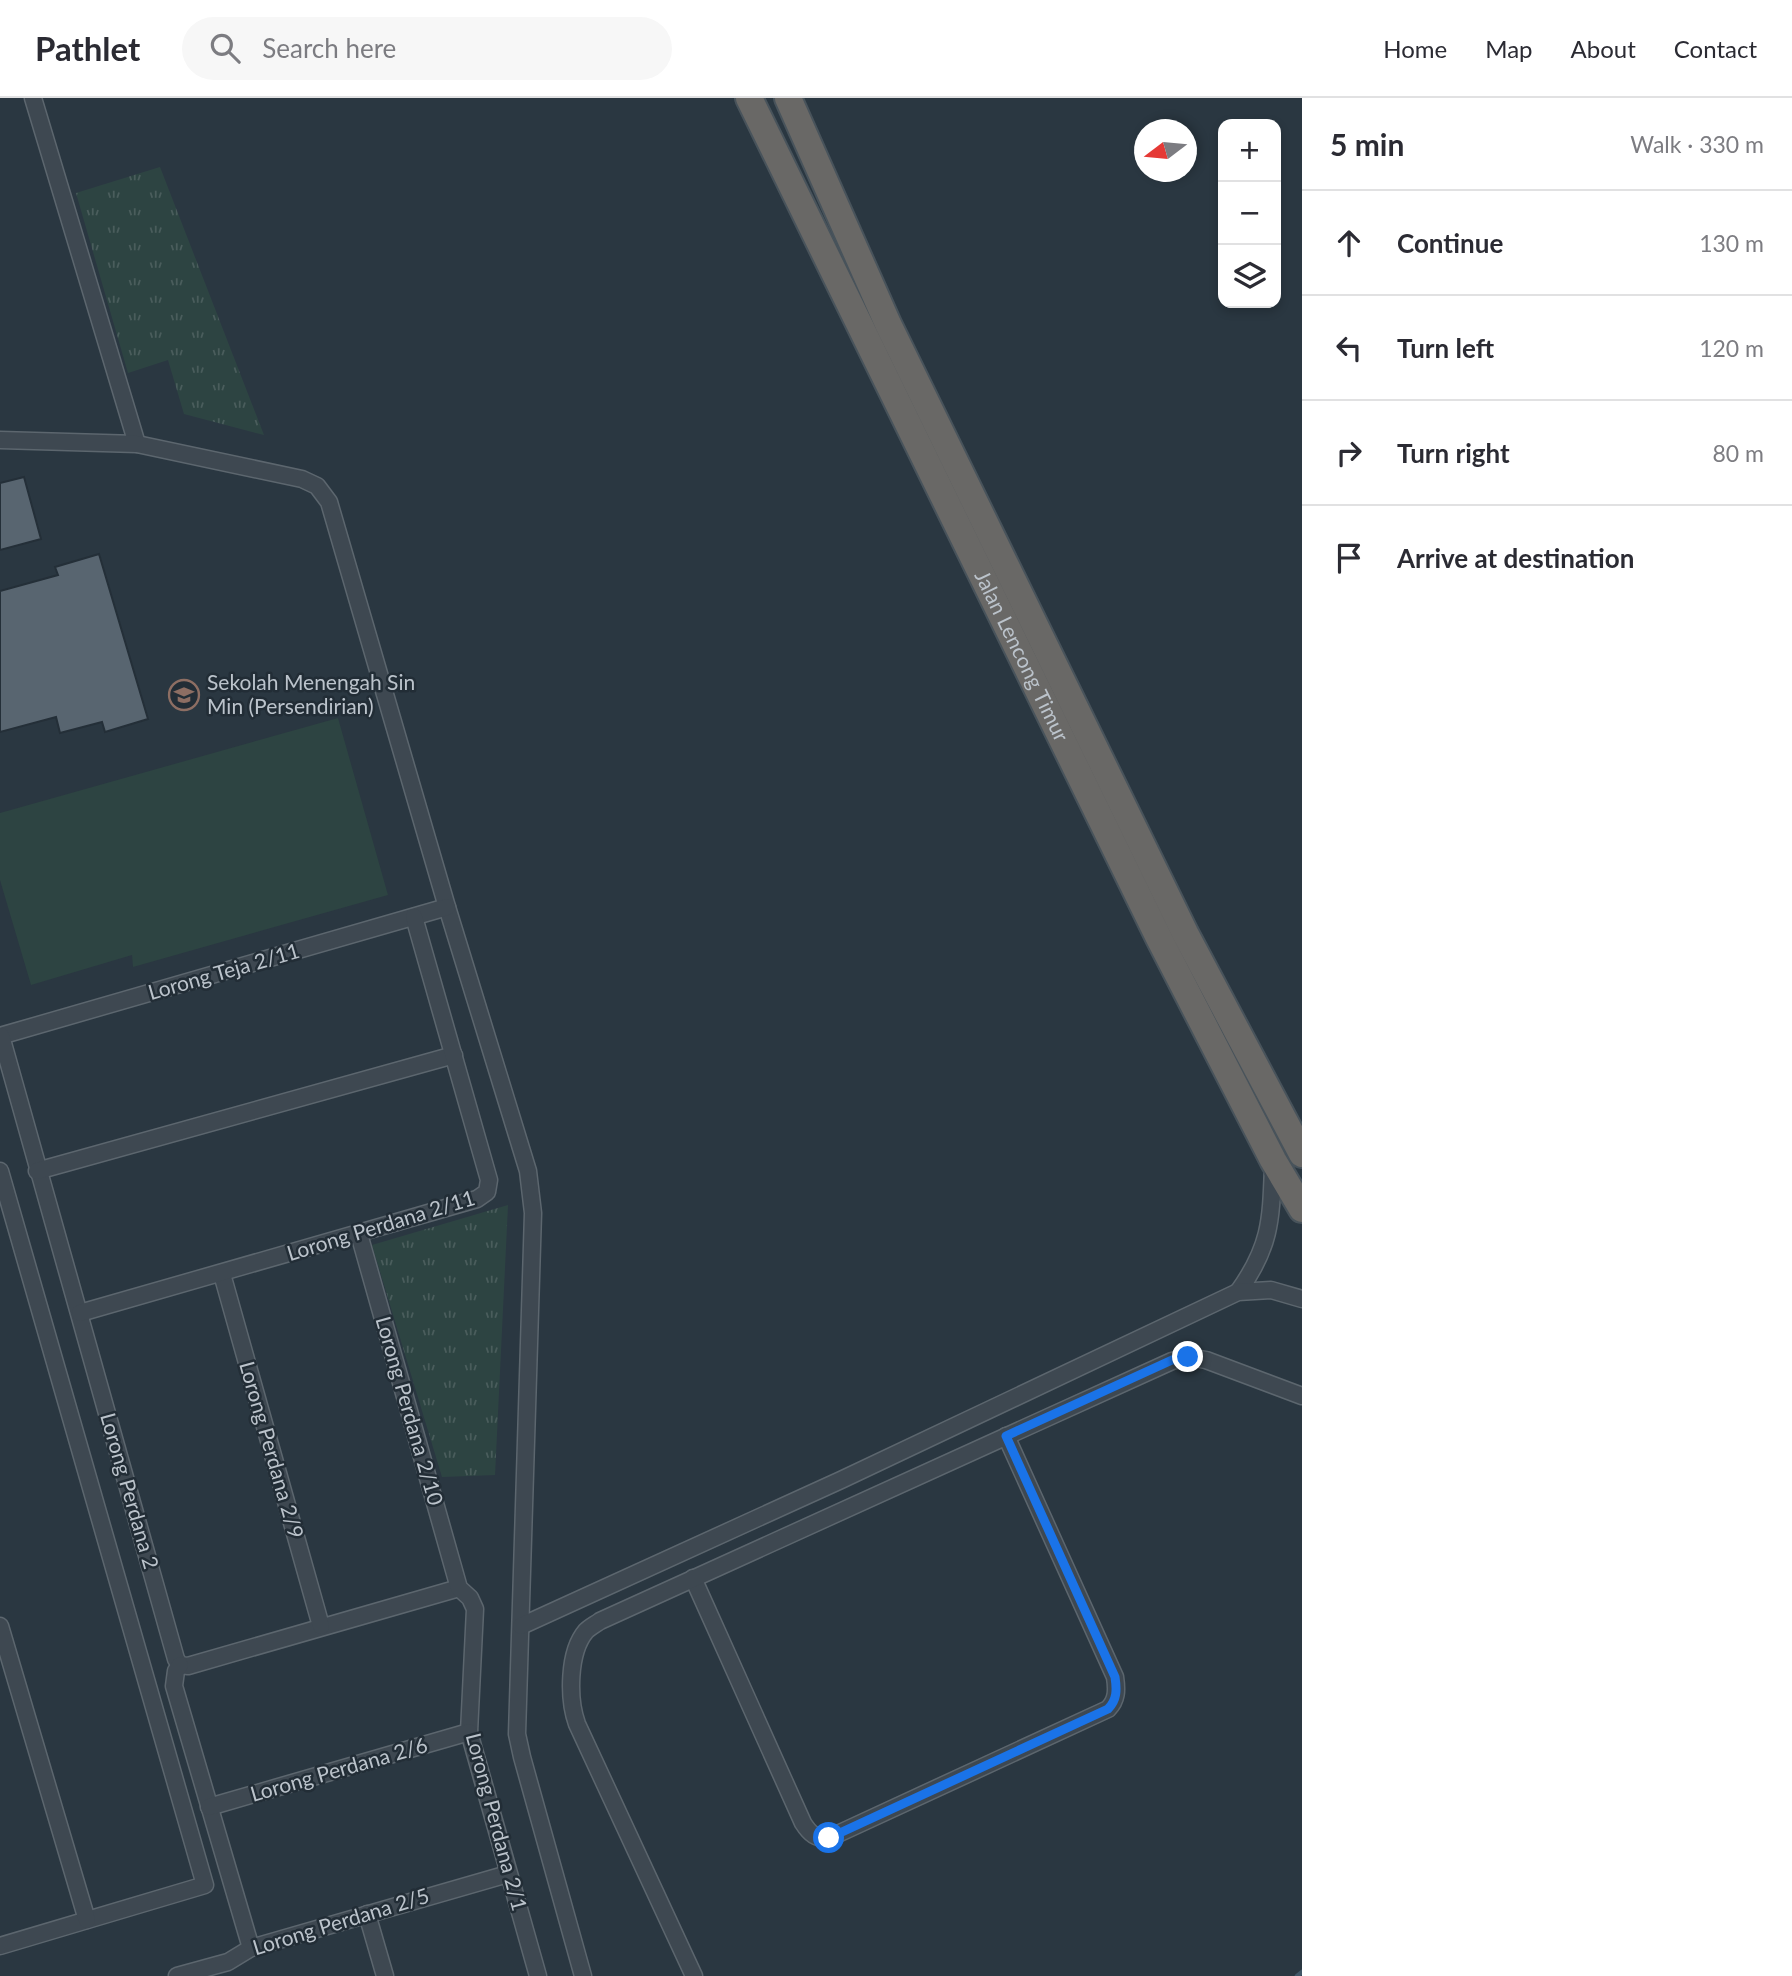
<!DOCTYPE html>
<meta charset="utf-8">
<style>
:root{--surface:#fff;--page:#f7f7f7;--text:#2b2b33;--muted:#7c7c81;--line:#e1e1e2}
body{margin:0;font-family:Lato,sans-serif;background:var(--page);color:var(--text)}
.controls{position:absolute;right:21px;top:21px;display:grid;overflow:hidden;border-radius:14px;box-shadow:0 4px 10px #0003}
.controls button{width:63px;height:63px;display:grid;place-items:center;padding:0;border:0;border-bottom:2px solid var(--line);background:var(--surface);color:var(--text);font:35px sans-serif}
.compass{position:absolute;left:1134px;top:21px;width:63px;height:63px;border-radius:50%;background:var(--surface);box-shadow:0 4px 10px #0003;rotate:254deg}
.stop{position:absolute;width:21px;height:21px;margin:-16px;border:5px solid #1a73e8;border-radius:50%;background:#fff}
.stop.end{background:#1a73e8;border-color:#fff;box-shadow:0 2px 7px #0008}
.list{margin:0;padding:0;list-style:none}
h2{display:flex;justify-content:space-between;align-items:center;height:91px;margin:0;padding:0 28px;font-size:30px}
h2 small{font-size:23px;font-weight:400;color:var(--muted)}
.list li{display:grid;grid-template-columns:46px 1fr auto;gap:21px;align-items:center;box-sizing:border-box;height:105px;padding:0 28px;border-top:2px solid var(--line)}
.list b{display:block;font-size:26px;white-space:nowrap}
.list em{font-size:23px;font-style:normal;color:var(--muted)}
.icon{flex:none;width:38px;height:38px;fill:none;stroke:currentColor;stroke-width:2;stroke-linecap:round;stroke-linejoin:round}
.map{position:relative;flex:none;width:1302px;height:1878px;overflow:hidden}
header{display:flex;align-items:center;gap:42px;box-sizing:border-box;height:98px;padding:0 35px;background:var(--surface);border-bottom:2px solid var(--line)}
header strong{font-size:33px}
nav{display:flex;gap:38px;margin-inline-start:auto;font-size:24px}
.search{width:490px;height:63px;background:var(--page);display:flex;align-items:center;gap:18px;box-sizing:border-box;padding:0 24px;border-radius:38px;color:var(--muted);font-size:26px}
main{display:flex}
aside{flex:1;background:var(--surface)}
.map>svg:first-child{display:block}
</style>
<header>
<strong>Pathlet</strong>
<div class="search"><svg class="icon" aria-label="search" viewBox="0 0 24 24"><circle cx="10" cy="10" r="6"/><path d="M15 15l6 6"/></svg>Search here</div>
<nav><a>Home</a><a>Map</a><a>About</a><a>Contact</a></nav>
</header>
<main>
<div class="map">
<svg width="1302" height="1878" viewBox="0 0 1302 1878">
<defs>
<pattern id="park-tufts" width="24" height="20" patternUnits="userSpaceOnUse" patternTransform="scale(1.75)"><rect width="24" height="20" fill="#2d4442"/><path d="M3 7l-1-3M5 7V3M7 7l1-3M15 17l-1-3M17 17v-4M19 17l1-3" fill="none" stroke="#4a5d5c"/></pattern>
</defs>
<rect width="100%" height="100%" fill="#2a3741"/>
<polygon fill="#2d4442" points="338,620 388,797 133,869 132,857 31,887 0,782 0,715"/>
<g fill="url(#park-tufts)">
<polygon points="160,69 264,337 184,316 168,262 128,275 76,95"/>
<polygon points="508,1107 495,1377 442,1379 372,1147"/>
</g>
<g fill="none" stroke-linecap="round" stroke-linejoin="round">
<polyline stroke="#415768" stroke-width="4.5" points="1297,1878 1302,1874"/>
</g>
<g fill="#586570" stroke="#242f38" stroke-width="2">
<polygon points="24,379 41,441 0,452 0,385"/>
<polygon points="99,456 148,621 105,634 102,624 60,635 56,619 0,634 0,493 58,477 55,469"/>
</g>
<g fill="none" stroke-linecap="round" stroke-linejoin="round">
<g stroke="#5c666e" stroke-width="19">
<g id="minor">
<polyline points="33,0 137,346"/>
<polyline points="0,342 137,346 302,381 317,388 329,404 447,809 528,1073 533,1115 517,1636 522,1659 583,1878"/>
<polyline points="0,938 447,809"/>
<polyline points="1,938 176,1561 180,1567 188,1568 459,1490"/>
<polyline points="0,1073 205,1787 0,1848"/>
<polyline points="37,1073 454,957"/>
<polyline points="359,1136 459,1490 470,1500 475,1511 469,1634 538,1878"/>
<polyline points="222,1176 321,1528"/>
<path d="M1238 1194C1271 1148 1271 1122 1273 1068"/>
<polyline points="80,1215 477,1101 487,1094 489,1082 414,819"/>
<path d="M693 1480 803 1725C810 1736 816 1741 829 1740L1108 1611C1117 1602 1117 1592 1115 1579L1006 1338"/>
<polyline points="0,1528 87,1822"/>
<polyline points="521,1528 841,1382 1238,1194 1271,1192 1302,1201"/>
<polyline points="180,1567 176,1573 174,1588 251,1850"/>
<polyline points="209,1709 469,1634"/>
<polyline points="367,1816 385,1878"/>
<polyline points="177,1878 228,1864 251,1850 508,1776"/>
<path d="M694 1878 577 1626C568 1601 568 1554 586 1533 590 1529 596 1526 600 1523L1172 1263 1188 1259 1206 1262 1302 1298"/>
</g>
</g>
<g stroke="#48535b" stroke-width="30">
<g id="trunk">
<path id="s1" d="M749 0 1159 840 1273 1062 1302 1111"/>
<polyline points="788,0 888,226 1185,835 1302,1056"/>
</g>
</g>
<use href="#minor" stroke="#3e4851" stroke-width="16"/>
<use href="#trunk" stroke="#696866" stroke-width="26"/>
</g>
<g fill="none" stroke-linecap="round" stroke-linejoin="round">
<path stroke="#1a73e8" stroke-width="9" d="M829 1740 1108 1611C1117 1602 1117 1592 1115 1579L1006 1338 1172 1262 1188 1259"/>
</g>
<defs>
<g id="school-ring" transform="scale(1.575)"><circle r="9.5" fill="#222d36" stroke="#8d6e63" stroke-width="1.5"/><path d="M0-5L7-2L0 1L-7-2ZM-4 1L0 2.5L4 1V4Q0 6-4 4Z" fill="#8d6e63"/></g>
</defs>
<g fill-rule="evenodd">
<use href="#school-ring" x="184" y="597"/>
</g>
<g text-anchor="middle" stroke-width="5" stroke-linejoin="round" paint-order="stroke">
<g font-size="21" fill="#bbc3cb" stroke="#222d36">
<text dy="7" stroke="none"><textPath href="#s1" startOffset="621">Jalan Lencong Timur</textPath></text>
<text transform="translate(224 874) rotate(-16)" y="7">Lorong Teja 2/11</text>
<text transform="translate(381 1128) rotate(-17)" y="7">Lorong Perdana 2/11</text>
<text transform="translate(409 1313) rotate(74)" y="7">Lorong Perdana 2/10</text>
<text transform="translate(271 1352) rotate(74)" y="7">Lorong Perdana 2/9</text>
<text transform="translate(129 1393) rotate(74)" y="7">Lorong Perdana 2</text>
<text transform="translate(339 1672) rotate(-16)" y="7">Lorong Perdana 2/6</text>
<text transform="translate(496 1724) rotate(75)" y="7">Lorong Perdana 2/1</text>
<text transform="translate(341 1824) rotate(-17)" y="7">Lorong Perdana 2/5</text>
</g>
<g font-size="21" fill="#bbc3cb" stroke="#222d36" text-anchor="start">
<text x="207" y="592">Sekolah Menengah Sin<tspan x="207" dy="24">Min (Persendirian)</tspan></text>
</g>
</g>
</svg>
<div class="controls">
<button>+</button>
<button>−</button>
<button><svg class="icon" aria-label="layers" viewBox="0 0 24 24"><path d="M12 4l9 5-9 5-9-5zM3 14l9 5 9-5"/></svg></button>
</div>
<svg class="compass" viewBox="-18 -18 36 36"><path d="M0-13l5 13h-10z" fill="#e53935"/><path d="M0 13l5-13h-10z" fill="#7c7c81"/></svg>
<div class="stop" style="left:829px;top:1740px"></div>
<div class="stop end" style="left:1188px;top:1259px"></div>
</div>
<aside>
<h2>5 min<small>Walk · 330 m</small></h2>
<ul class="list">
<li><svg class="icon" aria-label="ahead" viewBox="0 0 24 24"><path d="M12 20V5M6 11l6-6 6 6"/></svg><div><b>Continue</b></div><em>130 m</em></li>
<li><svg class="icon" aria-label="left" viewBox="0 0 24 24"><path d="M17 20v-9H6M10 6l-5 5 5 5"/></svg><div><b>Turn left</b></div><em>120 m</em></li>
<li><svg class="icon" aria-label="right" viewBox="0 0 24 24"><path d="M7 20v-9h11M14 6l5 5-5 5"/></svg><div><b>Turn right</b></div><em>80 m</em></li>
<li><svg class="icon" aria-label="arrive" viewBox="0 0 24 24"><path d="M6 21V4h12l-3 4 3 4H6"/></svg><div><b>Arrive at destination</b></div></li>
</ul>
</aside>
</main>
